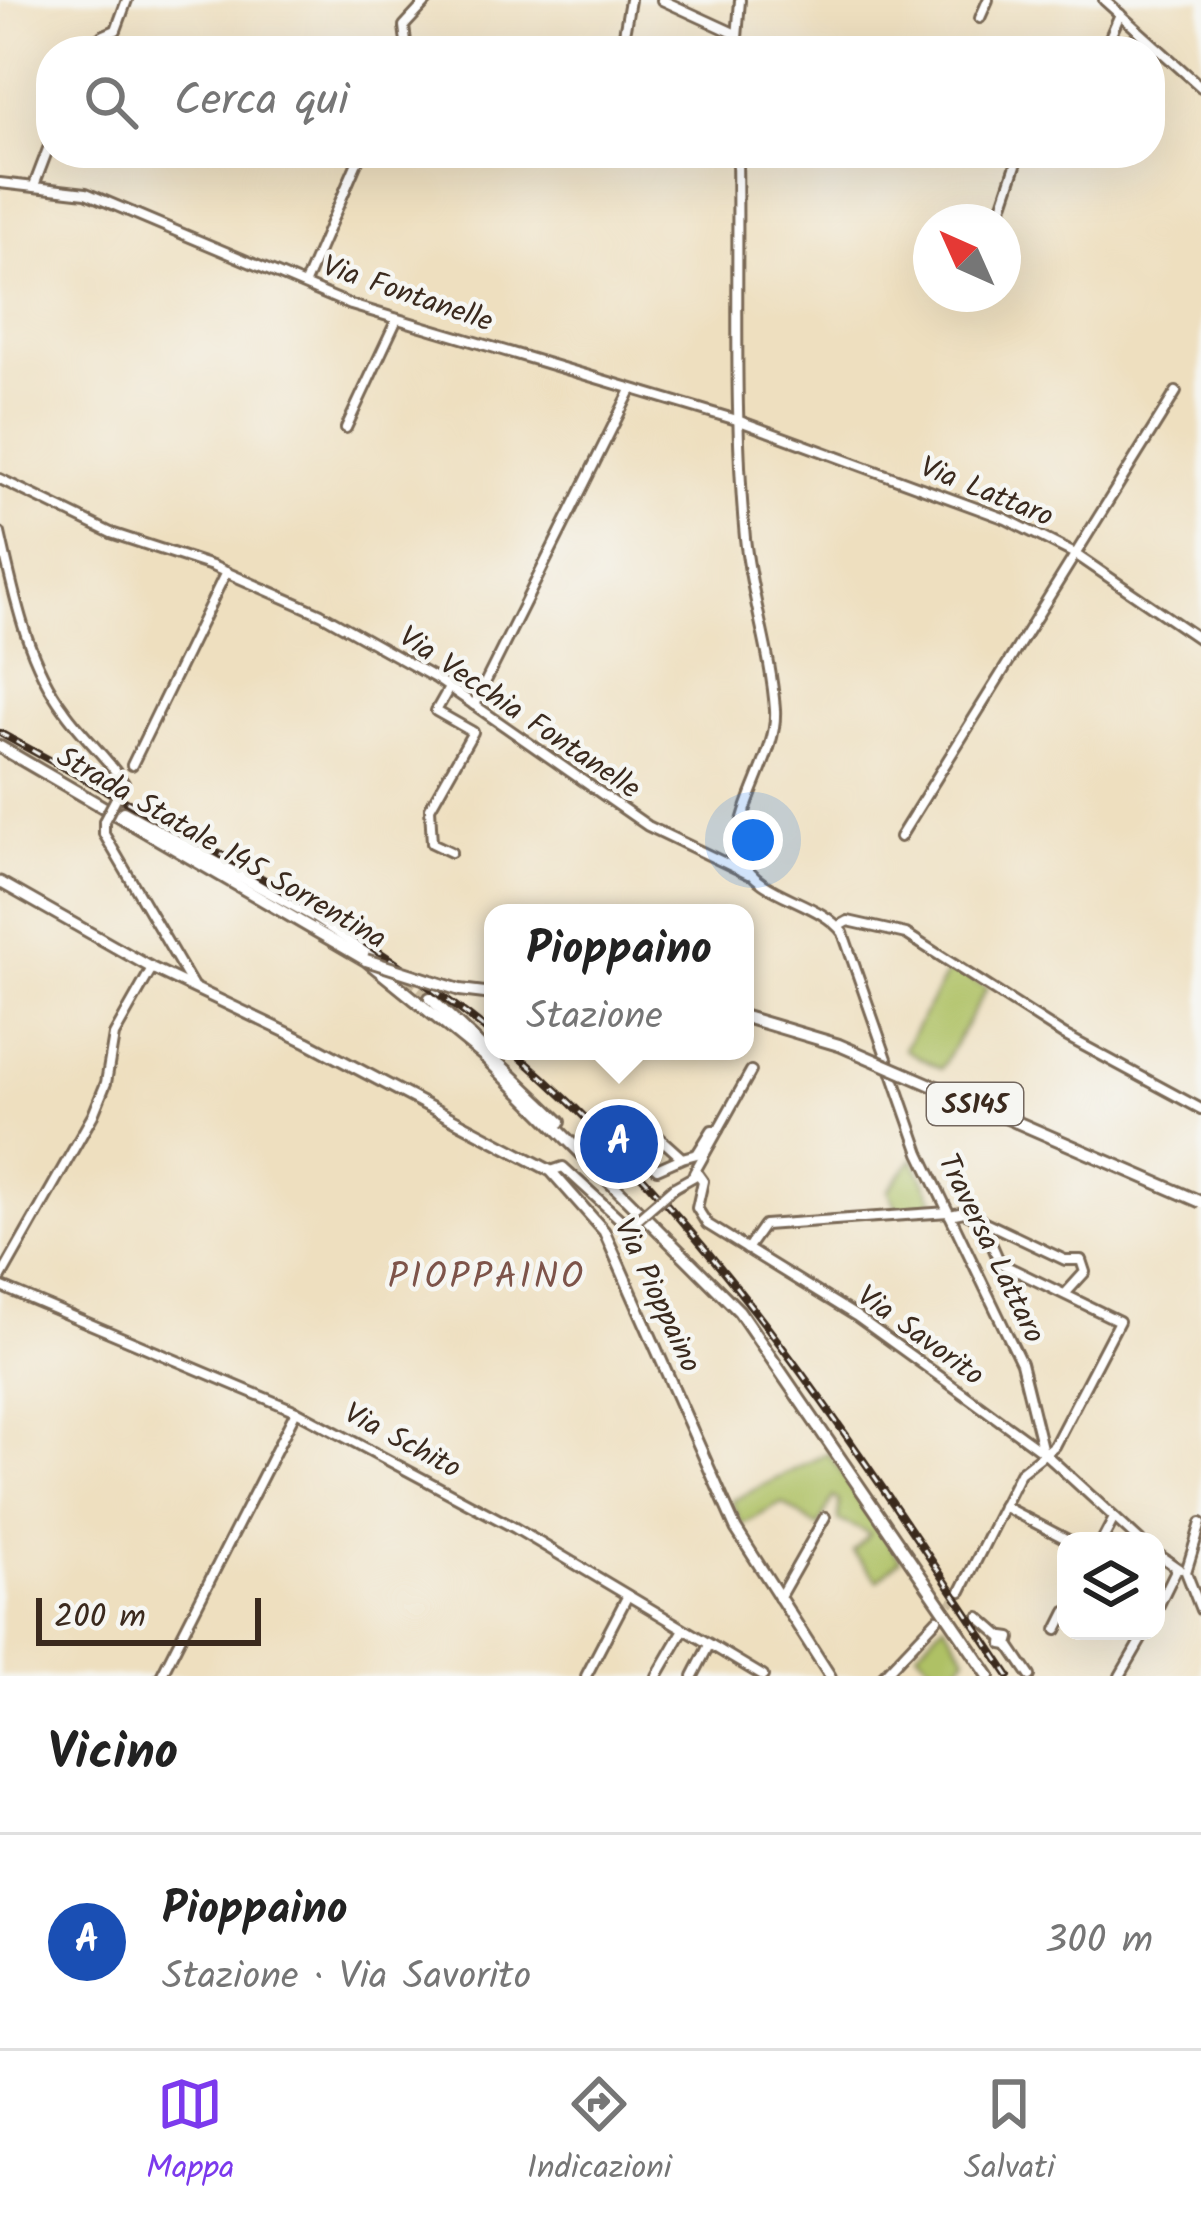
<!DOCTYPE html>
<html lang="it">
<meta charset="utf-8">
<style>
:root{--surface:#fff;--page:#f6f6f6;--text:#222;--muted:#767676;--line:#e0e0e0;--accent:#7c3aed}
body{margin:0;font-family:Kalam,sans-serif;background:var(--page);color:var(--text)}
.controls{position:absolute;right:36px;bottom:36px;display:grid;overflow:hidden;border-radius:24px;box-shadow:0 12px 48px #0002}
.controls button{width:108px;height:108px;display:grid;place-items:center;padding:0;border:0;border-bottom:3px solid var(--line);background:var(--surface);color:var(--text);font:60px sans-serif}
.compass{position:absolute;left:913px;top:204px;width:108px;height:108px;border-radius:50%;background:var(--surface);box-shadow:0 12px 48px #0002;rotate:315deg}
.scale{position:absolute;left:36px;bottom:30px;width:225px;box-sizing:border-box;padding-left:12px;border:6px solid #3b2a1e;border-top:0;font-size:33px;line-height:42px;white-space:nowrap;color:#3b2a1e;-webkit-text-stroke:9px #f6f6f2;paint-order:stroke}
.you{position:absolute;left:753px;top:840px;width:42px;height:42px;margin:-30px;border:9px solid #fff;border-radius:50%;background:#1a73e8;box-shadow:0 0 0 18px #1a73e833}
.badge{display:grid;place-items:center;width:78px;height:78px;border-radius:50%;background:var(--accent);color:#fff;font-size:39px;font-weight:700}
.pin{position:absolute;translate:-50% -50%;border:6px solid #fff;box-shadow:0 3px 12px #0006}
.popup{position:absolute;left:484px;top:904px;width:270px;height:156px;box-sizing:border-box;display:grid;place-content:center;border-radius:24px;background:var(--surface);filter:drop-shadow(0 3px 9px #0005);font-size:39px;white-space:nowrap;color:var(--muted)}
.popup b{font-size:45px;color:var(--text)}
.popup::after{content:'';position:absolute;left:50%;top:100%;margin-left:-24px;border:24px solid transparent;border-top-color:var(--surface)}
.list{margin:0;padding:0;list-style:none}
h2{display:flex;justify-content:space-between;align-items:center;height:156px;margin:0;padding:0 48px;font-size:51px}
h2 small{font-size:39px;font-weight:400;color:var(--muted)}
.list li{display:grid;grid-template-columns:78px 1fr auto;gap:36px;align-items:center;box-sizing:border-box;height:216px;padding:0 48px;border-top:3px solid var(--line)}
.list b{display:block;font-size:45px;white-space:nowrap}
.list p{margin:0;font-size:39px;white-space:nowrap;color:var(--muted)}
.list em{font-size:39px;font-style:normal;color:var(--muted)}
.icon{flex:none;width:66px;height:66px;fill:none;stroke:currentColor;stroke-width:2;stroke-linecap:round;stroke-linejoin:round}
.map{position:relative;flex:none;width:1201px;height:1676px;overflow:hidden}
.search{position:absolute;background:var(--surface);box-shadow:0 12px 48px #0002;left:36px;right:36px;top:36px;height:132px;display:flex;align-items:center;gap:30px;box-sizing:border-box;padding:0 42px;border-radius:48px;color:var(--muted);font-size:45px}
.sheet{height:372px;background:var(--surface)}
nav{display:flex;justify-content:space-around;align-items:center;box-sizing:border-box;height:168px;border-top:3px solid var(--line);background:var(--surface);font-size:33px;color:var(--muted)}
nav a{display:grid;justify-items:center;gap:6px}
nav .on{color:var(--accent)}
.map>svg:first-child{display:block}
</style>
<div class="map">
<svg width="1201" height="1676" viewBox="0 0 1201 1676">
<rect width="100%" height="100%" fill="#f6f6f2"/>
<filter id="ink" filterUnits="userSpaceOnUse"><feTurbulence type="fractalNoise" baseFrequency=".00833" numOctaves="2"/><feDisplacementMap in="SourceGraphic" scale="24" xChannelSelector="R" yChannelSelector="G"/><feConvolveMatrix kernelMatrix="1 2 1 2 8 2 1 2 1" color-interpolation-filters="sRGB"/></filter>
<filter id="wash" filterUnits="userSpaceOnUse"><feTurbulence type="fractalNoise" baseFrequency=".004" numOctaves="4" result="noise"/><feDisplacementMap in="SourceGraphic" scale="48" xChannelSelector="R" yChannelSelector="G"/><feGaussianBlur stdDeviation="2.7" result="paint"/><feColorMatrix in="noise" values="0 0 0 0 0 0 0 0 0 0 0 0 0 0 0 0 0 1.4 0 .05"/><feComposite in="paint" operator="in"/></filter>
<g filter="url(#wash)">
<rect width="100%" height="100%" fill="#eedfbf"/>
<g fill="#afc165" stroke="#757642" stroke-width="3">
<polygon points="950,968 987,988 941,1069 904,1049"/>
<polygon points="913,1158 937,1207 936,1208 898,1210 888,1191"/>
<polygon points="828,1453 900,1560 878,1580 853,1552 870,1534 839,1520 839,1501 833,1497 818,1527 782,1503 742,1525 732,1501"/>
<polygon points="944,1623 966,1656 951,1676 923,1676 932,1666 917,1651"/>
</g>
</g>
<g filter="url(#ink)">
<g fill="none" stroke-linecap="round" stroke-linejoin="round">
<polyline stroke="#cabb9f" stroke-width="8" stroke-dasharray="8 4" stroke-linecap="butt" points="942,1613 961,1591"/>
<polyline stroke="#cabb9f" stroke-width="10" stroke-dasharray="10 5" stroke-linecap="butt" points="395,971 430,998"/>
<g stroke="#7a6956" stroke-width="14">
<g id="minor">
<polyline points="662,0 736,34"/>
<polyline points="1104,0 1201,87"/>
<polyline points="980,18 988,0"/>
<polyline points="94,51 102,36 116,30 127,0"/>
<polyline points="407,51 404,26 428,0"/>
<polyline points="621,51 630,0"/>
<polyline points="736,51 740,0"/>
<polyline points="1104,51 1120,14"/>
<path d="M737 153C739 282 733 410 745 538 751 596 771 652 775 710 778 759 727 817 742 859 756 897 819 900 843 933L920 1153 1021 1363 1043 1452"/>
<polyline points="0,183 86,193 351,305 737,420 1006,519 1075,554 1201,640"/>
<polyline points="35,183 51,141"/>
<polyline points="997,222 1020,153"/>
<polyline points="305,283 361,153"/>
<polyline points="346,428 397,319"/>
<polyline points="0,479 111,533 212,566 321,614 437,679 648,826 748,874"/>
<path d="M0 533C14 594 26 659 64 710 82 736 107 757 124 783"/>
<polyline points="449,688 436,711 473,732 430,808 432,843 451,852"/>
<polyline points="474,705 630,392"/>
<polyline points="132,765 226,572"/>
<polyline points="104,821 104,834 193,986"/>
<polyline points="900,837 1176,392"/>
<polyline points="839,926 848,921 906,934 1064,1035 1201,1109"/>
<polyline points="682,1158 657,1169 630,1142 627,1126 643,1123 682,1158 697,1154 712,1130 718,1130"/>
<polyline points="551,1171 563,1167 621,1220 635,1221"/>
<polyline points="694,1173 751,1071"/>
<polyline points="673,1188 698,1174 703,1181 697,1208 707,1224 856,1316 946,1381 1043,1452 1140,1541"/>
<polyline points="950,1215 964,1212 1065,1260 1081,1260 1085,1272 1065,1294"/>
<polyline points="747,1249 764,1225 948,1212"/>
<polyline points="0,1279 93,1115 106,1083 114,1035 152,968"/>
<polyline points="0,1286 296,1411 515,1528 763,1676"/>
<polyline points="1003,1506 1070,1541"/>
<polyline points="1201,1523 1186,1572 1201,1610"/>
<polyline points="1102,1541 1113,1520"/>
<polyline points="1156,1553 1179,1569"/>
<polyline points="961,1591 1020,1473 1054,1446 1119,1321 1000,1263 981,1220"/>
<polyline points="779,1598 825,1517"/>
<polyline points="1156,1611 1177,1568"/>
<polyline points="979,1617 1003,1638"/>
<polyline points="1057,1630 1066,1612"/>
<polygon points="1004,1637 1011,1638 1009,1645 1003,1644"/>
<polyline points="1009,1645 1030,1676"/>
<polyline points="161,1676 296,1411"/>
<polyline points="586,1676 627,1597"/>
<polyline points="657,1676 683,1631"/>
<polyline points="693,1676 709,1645"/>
<polyline points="883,1676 937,1619"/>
<polyline points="1120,1676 1146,1631"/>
</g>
</g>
<g stroke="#7a6956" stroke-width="15">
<polyline id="major" points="0,882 152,968 307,1042 551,1171 604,1231 736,1529 830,1676"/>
</g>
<g stroke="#7a6956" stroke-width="16">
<g id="highway">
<polyline points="0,747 366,960 483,1055 739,1311 989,1676"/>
<polyline points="123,812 312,915 376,957"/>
<polyline points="460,990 493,994"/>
<polyline points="430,998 560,1122"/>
</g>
</g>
<use href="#minor" stroke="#fff" stroke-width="8"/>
<use href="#major" stroke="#fff" stroke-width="9"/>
<use href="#highway" stroke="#fff" stroke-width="10"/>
<g stroke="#3b2a1e" stroke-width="8">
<g id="rail">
<path d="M0 733C170 826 341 913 493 1035"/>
<path d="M513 1051C718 1227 859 1454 1009 1676"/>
</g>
</g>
<use href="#rail" stroke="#f6f6f2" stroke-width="3" stroke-dasharray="9" stroke-linecap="butt"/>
<g stroke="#7a6956" stroke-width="14" stroke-linecap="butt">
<g id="minor-bridge">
<polyline points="104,821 124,783"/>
<polyline points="635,1221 673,1188"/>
</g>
</g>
<g stroke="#7a6956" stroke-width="16" stroke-linecap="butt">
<g id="highway-bridge">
<polyline points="366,960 460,990"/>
<polyline points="745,1017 839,1045 1201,1202"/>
</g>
</g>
<use href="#minor-bridge" stroke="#fff" stroke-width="8"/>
<use href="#highway-bridge" stroke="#fff" stroke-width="10"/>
</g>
</g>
<g text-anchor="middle" stroke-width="9" stroke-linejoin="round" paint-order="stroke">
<rect fill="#f6f6f2" stroke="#73675e" stroke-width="3" x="927" y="1083" width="96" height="42" rx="9"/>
<g font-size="27" font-weight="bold" fill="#3b2a1e">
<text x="975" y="1113">SS145</text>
</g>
<g font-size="30" fill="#3b2a1e" stroke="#f6f6f2">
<text transform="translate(408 293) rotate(19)" y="10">Via Fontanelle</text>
<text transform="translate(987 491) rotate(22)" y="10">Via Lattaro</text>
<text transform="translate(520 712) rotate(34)" y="10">Via Vecchia Fontanelle</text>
<text transform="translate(222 847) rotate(30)" y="10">Strada Statale 145 Sorrentina</text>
<text transform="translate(992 1248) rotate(64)" y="10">Traversa Lattaro</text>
<text transform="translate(658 1295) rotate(65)" y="10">Via Pioppaino</text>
<text transform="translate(921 1335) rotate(36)" y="10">Via Savorito</text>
<text transform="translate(403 1440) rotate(28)" y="10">Via Schito</text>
</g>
<g font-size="36" letter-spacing="3" fill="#7e544a" stroke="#f6f6f2">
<text x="487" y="1288">PIOPPAINO</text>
</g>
</g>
</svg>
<div class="controls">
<button><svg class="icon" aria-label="layers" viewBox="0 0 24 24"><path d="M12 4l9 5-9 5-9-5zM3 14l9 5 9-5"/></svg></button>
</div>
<svg class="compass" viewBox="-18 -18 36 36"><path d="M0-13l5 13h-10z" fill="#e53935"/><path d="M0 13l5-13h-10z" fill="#767676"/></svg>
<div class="scale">200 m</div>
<div class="you"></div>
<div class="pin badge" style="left:619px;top:1144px;background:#1a4fb4">A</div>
<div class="popup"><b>Pioppaino</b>Stazione</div>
<div class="search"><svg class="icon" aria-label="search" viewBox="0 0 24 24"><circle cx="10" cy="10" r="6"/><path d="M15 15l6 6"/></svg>Cerca qui</div>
</div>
<section class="sheet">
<h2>Vicino<small></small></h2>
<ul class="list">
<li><span class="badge" style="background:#1a4fb4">A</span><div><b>Pioppaino</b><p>Stazione · Via Savorito</p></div><em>300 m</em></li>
</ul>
</section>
<nav>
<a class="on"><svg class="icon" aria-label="map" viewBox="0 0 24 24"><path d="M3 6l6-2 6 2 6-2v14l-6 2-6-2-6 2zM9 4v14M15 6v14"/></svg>Mappa</a>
<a><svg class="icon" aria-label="directions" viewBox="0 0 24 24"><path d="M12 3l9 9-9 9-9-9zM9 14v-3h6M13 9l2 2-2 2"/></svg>Indicazioni</a>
<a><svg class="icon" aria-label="saved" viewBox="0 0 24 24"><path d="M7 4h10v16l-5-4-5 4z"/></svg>Salvati</a>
</nav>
